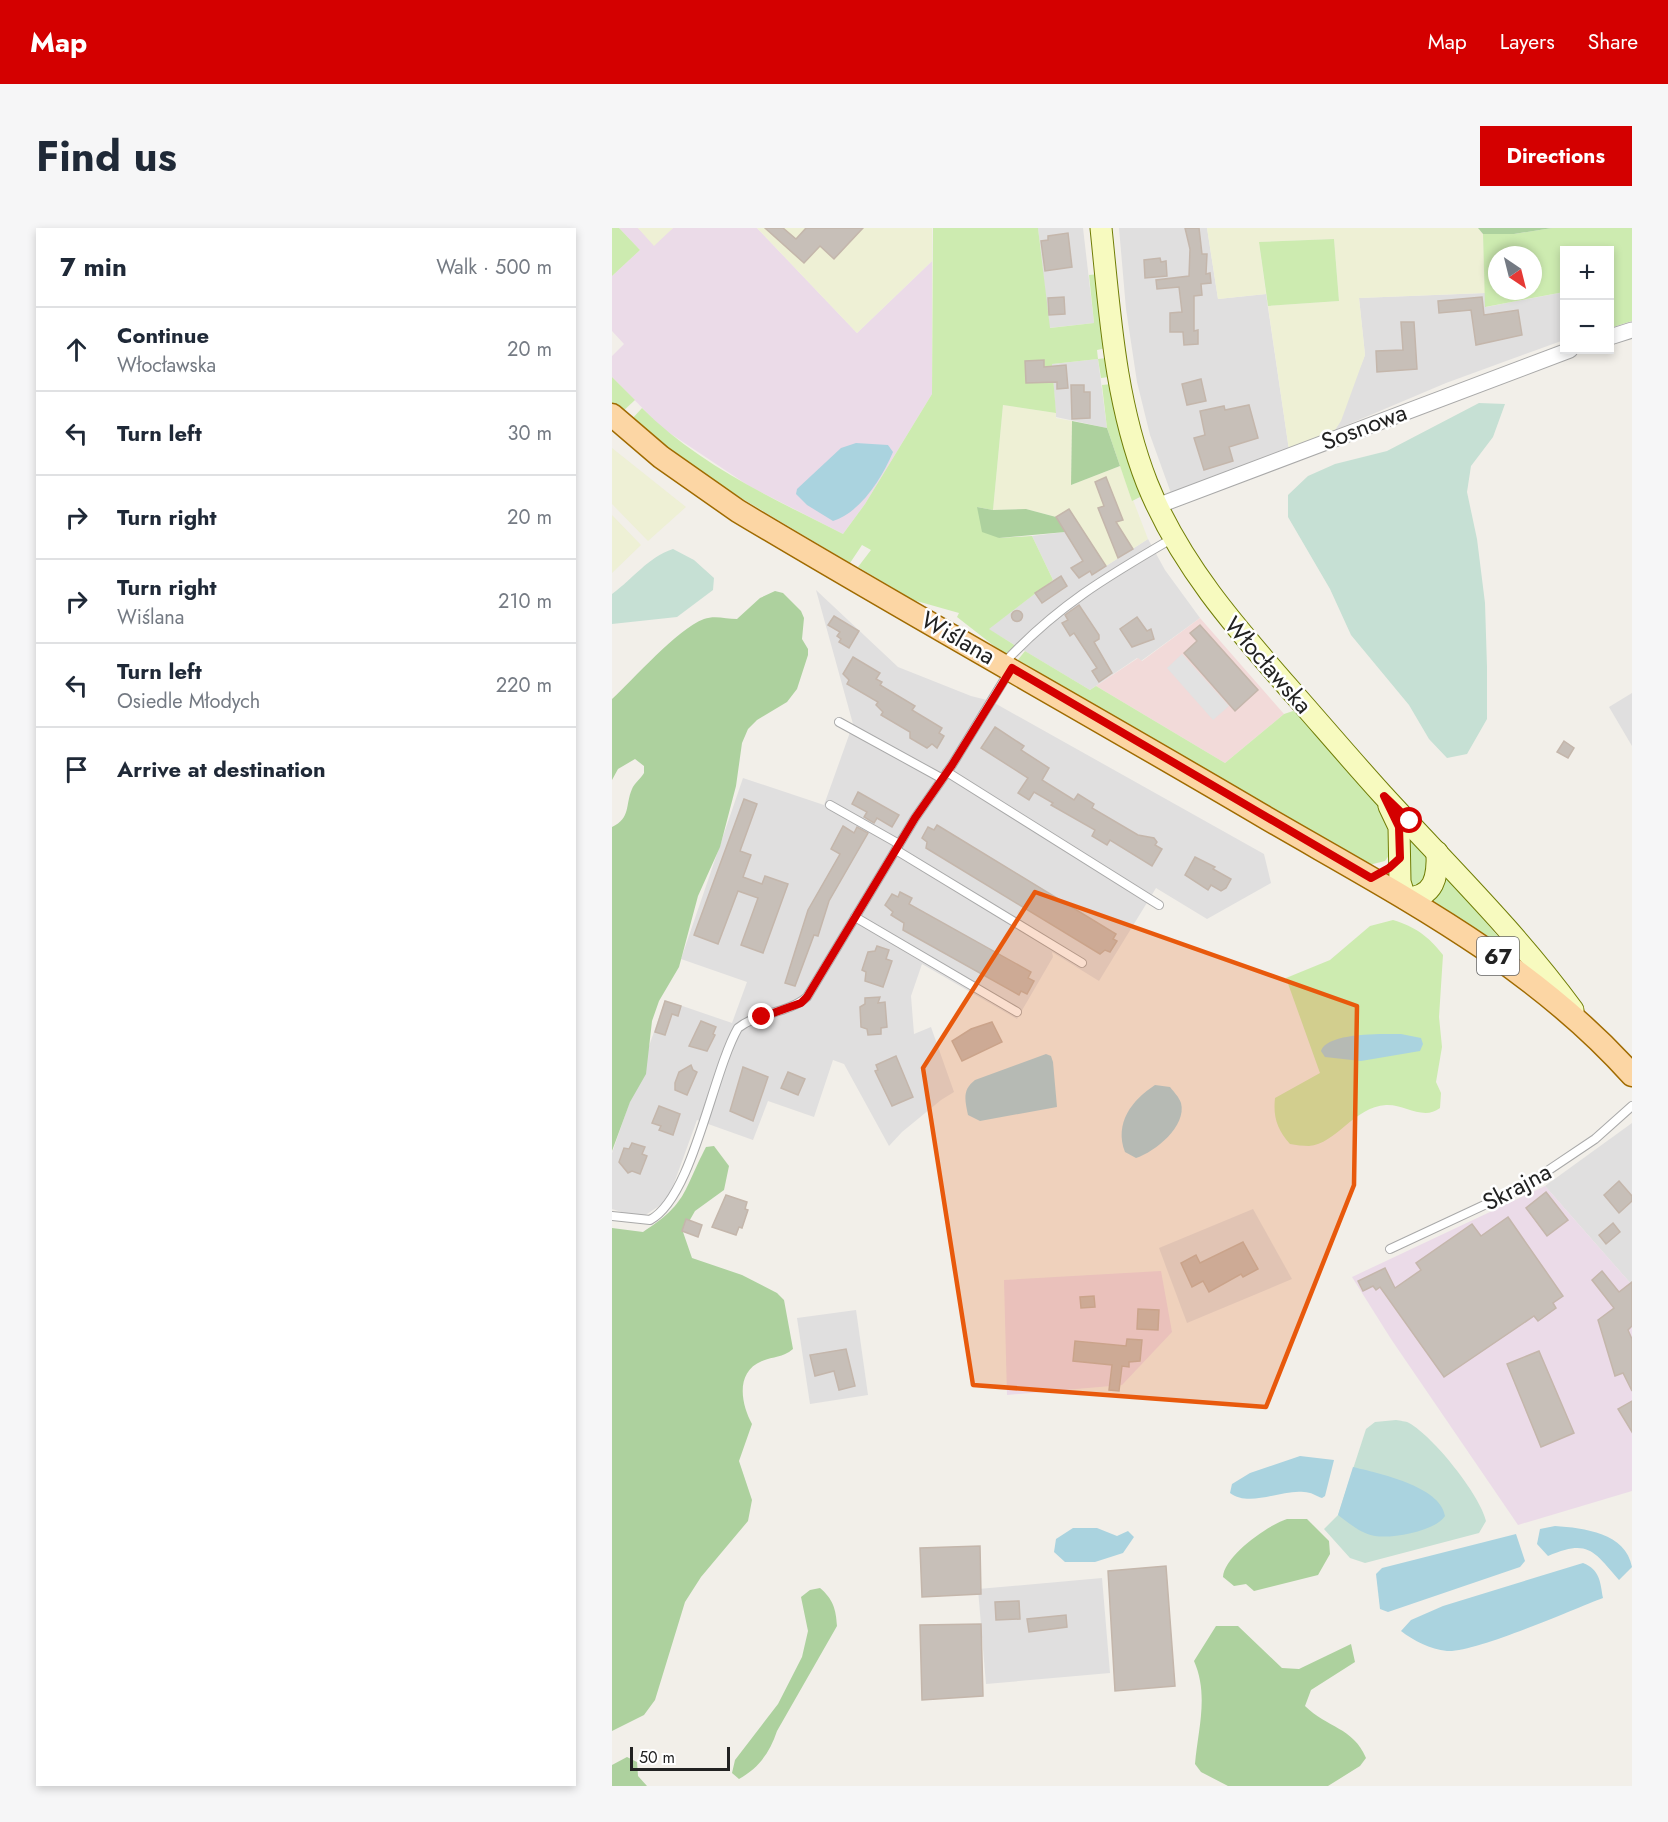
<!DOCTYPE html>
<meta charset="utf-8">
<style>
:root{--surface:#fff;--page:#f6f6f7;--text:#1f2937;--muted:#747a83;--line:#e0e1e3;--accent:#d40000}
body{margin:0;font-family:Jost,sans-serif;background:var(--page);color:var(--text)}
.controls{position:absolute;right:18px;top:18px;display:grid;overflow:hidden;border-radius:0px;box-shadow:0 3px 9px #0003}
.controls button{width:54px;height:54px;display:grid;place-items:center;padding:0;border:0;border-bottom:2px solid var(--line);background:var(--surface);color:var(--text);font:30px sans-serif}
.compass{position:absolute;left:876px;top:18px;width:54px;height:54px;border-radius:50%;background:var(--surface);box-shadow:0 3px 9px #0003;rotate:145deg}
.scale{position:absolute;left:18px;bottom:15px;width:100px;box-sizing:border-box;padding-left:6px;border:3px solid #222;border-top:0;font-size:16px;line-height:21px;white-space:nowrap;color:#222;-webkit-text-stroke:4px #fff;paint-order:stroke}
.stop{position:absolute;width:18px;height:18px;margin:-14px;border:4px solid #d40000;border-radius:50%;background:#fff}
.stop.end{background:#d40000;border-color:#fff;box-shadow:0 2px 6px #0008}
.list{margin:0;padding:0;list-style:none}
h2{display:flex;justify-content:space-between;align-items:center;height:78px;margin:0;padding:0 24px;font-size:26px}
h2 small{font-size:20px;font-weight:400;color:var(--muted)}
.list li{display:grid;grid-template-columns:39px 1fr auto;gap:18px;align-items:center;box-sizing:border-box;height:84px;padding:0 24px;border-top:2px solid var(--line)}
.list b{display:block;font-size:22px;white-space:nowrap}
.list p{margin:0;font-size:20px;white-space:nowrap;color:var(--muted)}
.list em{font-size:20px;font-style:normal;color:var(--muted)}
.icon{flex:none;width:33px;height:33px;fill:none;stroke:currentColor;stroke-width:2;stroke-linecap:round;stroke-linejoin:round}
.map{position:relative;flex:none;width:1020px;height:1558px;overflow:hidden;border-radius:0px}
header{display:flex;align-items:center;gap:36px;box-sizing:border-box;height:84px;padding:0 30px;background:var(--accent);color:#fff}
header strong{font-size:28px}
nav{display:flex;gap:33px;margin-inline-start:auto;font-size:21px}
.intro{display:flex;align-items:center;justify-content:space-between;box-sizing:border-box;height:144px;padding:0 36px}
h1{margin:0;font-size:42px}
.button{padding:15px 27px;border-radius:0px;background:var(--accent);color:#fff;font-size:21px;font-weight:700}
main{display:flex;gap:36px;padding:0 36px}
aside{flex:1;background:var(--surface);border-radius:0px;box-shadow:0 3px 9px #0003}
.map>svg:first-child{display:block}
</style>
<header>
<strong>Map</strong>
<nav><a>Map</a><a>Layers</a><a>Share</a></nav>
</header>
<div class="intro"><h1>Find us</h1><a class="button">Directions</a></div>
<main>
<aside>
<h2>7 min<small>Walk · 500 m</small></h2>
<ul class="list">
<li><svg class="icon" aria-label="ahead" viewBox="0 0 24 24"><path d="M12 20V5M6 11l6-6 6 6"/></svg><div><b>Continue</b><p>Włocławska</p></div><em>20 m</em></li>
<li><svg class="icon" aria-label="left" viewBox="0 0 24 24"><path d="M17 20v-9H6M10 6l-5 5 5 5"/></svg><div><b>Turn left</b></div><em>30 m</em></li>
<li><svg class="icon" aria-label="right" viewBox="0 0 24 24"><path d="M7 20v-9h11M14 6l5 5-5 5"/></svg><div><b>Turn right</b></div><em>20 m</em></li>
<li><svg class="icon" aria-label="right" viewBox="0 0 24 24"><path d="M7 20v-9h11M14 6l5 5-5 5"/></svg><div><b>Turn right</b><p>Wiślana</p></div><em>210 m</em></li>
<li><svg class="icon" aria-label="left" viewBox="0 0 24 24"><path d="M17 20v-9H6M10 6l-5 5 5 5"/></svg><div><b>Turn left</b><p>Osiedle Młodych</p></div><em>220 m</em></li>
<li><svg class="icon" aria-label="arrive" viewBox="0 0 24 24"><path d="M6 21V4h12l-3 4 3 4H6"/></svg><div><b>Arrive at destination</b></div></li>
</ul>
</aside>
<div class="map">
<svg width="1020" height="1558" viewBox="0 0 1020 1558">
<rect width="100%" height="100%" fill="#f2efe9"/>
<g fill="#e0dfdf">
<polygon points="426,0 471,0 482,95 437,100"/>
<polygon points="507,0 595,0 606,71 654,66 677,222 560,268 538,207 525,154 514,81"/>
<polygon points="952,64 952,112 834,155 723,202 753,127 747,70 873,65 874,79"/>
<polygon points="486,131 495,200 444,189 440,136"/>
<polygon points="453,304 480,347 536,311 553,342 588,390 529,433 525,430 478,462 376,401 441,352 420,308"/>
<polygon points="204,362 286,439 359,468 379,473 652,626 659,655 595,691 544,660 487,753 440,724 441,729 405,791 310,736 299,768 302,806 319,799 342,864 329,872 290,904 277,918 232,836 221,832 202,889 156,873 141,912 85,892 56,972 29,990 0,981 0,925 53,772 120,795 135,754 69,731 131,550 212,577 241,496"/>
<polygon points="1020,465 1020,518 997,479"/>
<polygon points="1020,895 1020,1057 933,958"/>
<polygon points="641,981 680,1051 575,1095 547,1020"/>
<polygon points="244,1082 256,1167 198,1176 185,1090"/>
<polygon points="490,1350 498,1445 374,1456 366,1361"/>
</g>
<polygon fill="#f2dad9" points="588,390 672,486 613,535 484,458 526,430 530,433"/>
<g fill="#ebdbe8">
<polygon points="7,0 26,0 42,17 61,0 145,0 245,105 320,33 320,166 253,276 231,306 137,258 50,200 0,149 0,128 12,116 0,103 0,48 28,22"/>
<polygon points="933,958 1020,1057 1020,1263 906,1297 779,1111 740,1049"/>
<polygon points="549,1043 560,1104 510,1157 395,1167 392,1052"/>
</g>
<g fill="#eef0d5">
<polygon points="26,0 61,0 42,18"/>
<polygon points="145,0 320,0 320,33 245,105"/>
<polygon points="595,0 866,0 871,6 873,65 747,70 753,127 729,193 723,202 677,222 656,78 727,73 722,11 647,14 654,66 606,71"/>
<polygon points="391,177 444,185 444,190 460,193 459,257 508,238 536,311 480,347 444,289 414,281 381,282"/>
<polygon points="0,220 74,279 36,313 0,276"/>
<polygon points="0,287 29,317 0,345"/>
</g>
<g fill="#cdebb0" fill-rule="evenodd">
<polygon points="0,0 7,0 28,22 0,48"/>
<path d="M321 0H426L438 100 482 95 477 47 487 46 495 120 485 122 486 131 494 130 497 149 489 150 486 131 440 136 444 185 391 177 381 282 365 279 387 310 420 308 441 352 377 401 404 418 395 428 345 389 347 385 301 372 246 339 259 322 250 317 238 335 69 234 19 192 30 180C85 236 162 271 231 306L253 276 320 166Z"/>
<path d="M940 0H1020V93L998 100V22H952V64L873 79 871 6H902ZM885 27H921V63H885Z"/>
<polygon points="722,11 727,73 656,78 647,14"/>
<polygon points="0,149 23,172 8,186 0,178"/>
<polygon points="500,156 534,266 520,273 495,200 490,157"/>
<polygon points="413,423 478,462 484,458 613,535 672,486 681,483 691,488 775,587 780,623 773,633 757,637 405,433"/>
<polygon points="798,610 819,633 810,661 799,659"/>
<polygon points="832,649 835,649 901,726 818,674"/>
<path d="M781 692C804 699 816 708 831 727L827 789 830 819 824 854 829 865 828 880C811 893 793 876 774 877 742 879 724 916 697 918 691 918 684 917 678 916 665 901 661 889 663 870L708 845 674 750 718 732 758 698Z"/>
</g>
<g fill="#add19e">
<polygon points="866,0 940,0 902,6 871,6"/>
<polygon points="460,193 495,200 508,238 459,257"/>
<polygon points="365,279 381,282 414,281 444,289 453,304 387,310 370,304"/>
<path d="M163 363 171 365 189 383 192 390 190 411 196 421V427L185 461 175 474 145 492 136 501 130 515 124 558 108 619 86 668 67 739 47 773 40 793 34 846 18 874 0 923V599C19 590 13 577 20 561 22 556 29 550 32 545V538L23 531 6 541 0 552V471C22 451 65 401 92 391 103 387 114 391 125 391L148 370Z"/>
<path d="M102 918 117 938 112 962 83 983 71 1004 80 1030 130 1047 165 1065 172 1072 181 1121C170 1130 162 1128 150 1133 123 1144 129 1176 140 1196L127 1233 140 1272 136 1293 89 1349 73 1374 43 1472 32 1487 0 1503V1000L31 1004C76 975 71 963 94 919Z"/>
<path d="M675 1291H695L717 1313 718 1326 706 1347 642 1363 634 1356 622 1358 611 1349C612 1328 656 1297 675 1291Z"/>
<path d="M208 1360C221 1371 224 1381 225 1398L165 1503C158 1524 147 1540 127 1551L120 1545 123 1532 166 1476 190 1429 196 1403 189 1369 198 1362Z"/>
<path d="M604 1398H626L670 1440 687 1441 739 1416 743 1434 699 1462 693 1478C715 1500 741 1499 754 1530L748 1538 716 1558H616L589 1544 583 1536C586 1501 597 1467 582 1433Z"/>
<polygon points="15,1529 25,1534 26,1548 35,1558 0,1558 0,1537"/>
</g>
<g fill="#c6e0d4">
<polygon points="867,175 893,176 881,209 859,238 855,264 865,311 873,375 875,439 875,491 855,526 835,530 817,511 797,477 739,407 718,361 676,289 676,267 696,248 723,236 775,223"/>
<path d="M61 321 82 332 102 350 101 362 65 389 0 396V366C22 350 35 330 61 321Z"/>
<path d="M784 1192C788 1193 794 1193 797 1195 821 1208 868 1267 874 1293L867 1305 753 1335 738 1330 712 1301 726 1287 754 1201 763 1194Z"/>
</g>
<polygon fill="#e2e2e2" points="570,426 617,478 601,492 555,440"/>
<g fill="#aad3df">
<path d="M244 215 276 217 281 224C270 250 249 284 221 293L195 277 184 266 185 261 229 220Z"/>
<path d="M789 806 809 810 811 816 808 823 749 833 713 829 709 823C715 804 772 806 789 806Z"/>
<path d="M434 826 439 828 441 834 445 879 368 893 356 887C353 872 350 862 363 852Z"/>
<path d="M543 857 558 859C562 864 567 869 569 875 575 898 543 924 524 930L513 924C502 895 520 872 543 857Z"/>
<path d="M688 1228 722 1232 713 1268 710 1270C704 1268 699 1264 692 1264 670 1261 638 1280 618 1265L620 1256 638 1245Z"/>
<path d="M741 1239C765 1245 829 1258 833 1288 824 1303 780 1311 763 1308 749 1306 737 1295 726 1287Z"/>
<path d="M943 1298C972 1300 1014 1305 1020 1339L1007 1352C981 1322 976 1311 936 1328L925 1316 928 1301Z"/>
<polygon points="461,1300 485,1300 505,1308 516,1303 522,1309 511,1325 483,1334 453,1334 442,1324 444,1311"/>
<polygon points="904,1306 913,1333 908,1339 776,1384 768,1381 764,1346 770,1340"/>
<path d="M971 1335C988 1342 988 1353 991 1370 959 1382 863 1425 835 1423 818 1421 802 1413 789 1403L799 1392 831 1378Z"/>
</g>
<g fill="#c7bfb8" stroke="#c4b6ab" stroke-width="1.5">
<polygon points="153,0 171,0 184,11 194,0 251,0 222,31 208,18 192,35"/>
<polygon points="573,0 587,0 590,26 595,26 594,46 598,45 599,55 589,56 590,67 582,68 582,103 586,102 586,116 572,117 571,104 558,104 558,85 570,84 567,59 545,61 544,52 577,48 578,21"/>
<polygon points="456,5 460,39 433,43 429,13 436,12 436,8"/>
<polygon points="548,30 549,34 554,33 555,48 533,50 532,32"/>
<polygon points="452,69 453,86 437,87 436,70"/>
<polygon points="870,69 872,87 906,82 910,107 864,117 859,82 827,85 826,73"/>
<polygon points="789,94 802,94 805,141 765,144 764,123 791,122"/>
<polygon points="432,132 432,139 454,137 456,160 445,161 445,154 414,155 413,133"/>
<polygon points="589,151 594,173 575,177 570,156"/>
<polygon points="459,157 472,157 472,164 478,164 478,190 460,191"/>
<polygon points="637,177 646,210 617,219 621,233 592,242 582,210 593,207 588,183 612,178 613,182"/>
<polygon points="494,249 511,292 504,294 521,321 506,330 486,280 492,278 483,254"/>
<polygon points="457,281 494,338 480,347 478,343 467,350 459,340 471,333 444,289"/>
<polygon points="449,348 455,358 430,375 423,365"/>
<polygon points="467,377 487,407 487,411 482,414 500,445 487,454 480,443 485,440 462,405 458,408 450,395 456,392 453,387"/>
<circle cx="405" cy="388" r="5.5"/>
<polygon points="222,388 247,403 237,420 227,414 229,411 225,408 228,404 216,397"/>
<polygon points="525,389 535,403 539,401 542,411 520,419 508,401"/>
<polygon points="588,397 646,462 623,483 572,425 585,413 578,405"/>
<polygon points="241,429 268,445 264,451 270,454 268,457 303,478 300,482 330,500 327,505 332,508 325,520 320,516 315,520 298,510 298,504 269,487 271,484 264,477 266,474 235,456 237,452 231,446"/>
<polygon points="383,499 412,518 409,522 437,540 430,552 462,572 466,566 482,576 480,580 526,607 542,610 545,614 543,617 550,621 540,638 498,612 495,617 480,608 483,602 439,577 441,575 422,564 417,572 406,565 416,550 369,520"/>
<polygon points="952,513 962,520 956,530 945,524"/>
<polygon points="246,564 287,587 280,599 265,590 262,595 252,589 255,584 240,576"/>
<polygon points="132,571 145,576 128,623 139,627 131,649 150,656 153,648 176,656 151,725 129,717 146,670 126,663 106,716 82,707"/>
<polygon points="325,597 504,706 501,711 505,713 498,724 493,722 488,726 314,620 315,614 310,610 316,599 322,602"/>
<polygon points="231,598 242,605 245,599 256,605 217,673 206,708 202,707 183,758 173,755 196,682 228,626 219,621"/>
<polygon points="583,629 603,639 601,641 619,651 614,660 609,663 599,657 596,662 573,647"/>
<polygon points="288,664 300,670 297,676 419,744 416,750 422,753 415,766 409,763 407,767 291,702 292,695 279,687 281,684 273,677 280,666 286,669"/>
<polygon points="265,718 277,722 274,731 280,733 271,759 253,753 254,744 250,742 256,724 263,723"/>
<polygon points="268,769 266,775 273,774 275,799 269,800 269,806 256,807 255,801 249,799 248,779 253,776 253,770"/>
<polygon points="53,773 69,778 66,788 60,786 53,807 43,804"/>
<polygon points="89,793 104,799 101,806 103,807 95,823 77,818"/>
<polygon points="380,794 390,814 350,833 340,813 359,801"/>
<polygon points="284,828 301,869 280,878 263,843 266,842 264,837"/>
<polygon points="79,837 81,842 85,844 75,867 63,862 63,855 67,844"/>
<polygon points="131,839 156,849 141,893 118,883"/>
<polygon points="176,844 193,851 186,867 169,860"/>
<polygon points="47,878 68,886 61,907 47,902 49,898 40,895"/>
<polygon points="20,915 33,919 30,926 35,928 28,946 20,943 16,945 7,934 12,920 17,921"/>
<polygon points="1007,953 1020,968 1020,973 1007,985 992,967"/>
<polygon points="934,964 956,992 935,1008 914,980"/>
<polygon points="114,967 135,974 133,981 136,982 130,1000 127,999 124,1007 100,999"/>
<polygon points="896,989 951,1068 941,1075 944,1080 926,1093 922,1088 832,1149 768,1059 764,1062 761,1058 751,1063 746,1053 773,1040 783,1060 809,1042 804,1035 860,996 869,1008"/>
<polygon points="74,991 90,997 86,1009 70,1003"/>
<polygon points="1001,995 1008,1004 994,1016 987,1007"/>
<polygon points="631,1014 646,1041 631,1049 629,1046 597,1064 591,1053 580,1059 569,1035 584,1027 588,1035"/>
<polygon points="990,1043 1007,1064 1020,1054 1020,1098 1016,1102 1020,1111 1020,1163 1011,1145 1003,1148 986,1092 1002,1080 980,1052"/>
<polygon points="482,1068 483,1079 469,1080 468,1069"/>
<polygon points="526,1081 547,1082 546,1102 525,1101"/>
<polygon points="515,1111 530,1112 528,1133 517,1134 517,1139 510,1138 507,1163 497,1162 500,1137 461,1133 463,1113 514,1118"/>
<polygon points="234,1121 243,1158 227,1162 222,1143 203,1148 198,1127"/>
<polygon points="927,1123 962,1205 929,1219 895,1136"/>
<polygon points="1020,1173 1020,1204 1006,1181"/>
<polygon points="368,1318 369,1366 310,1369 308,1320"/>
<polygon points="554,1338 563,1458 503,1463 496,1343"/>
<polygon points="407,1373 408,1391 384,1392 383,1374"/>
<polygon points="454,1387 455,1399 417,1404 415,1391"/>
<polygon points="369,1396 371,1468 310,1472 308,1397"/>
</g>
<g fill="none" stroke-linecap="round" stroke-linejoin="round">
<g stroke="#a9a9a9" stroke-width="10">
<g id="service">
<path d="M391 436C445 378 494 349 561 310"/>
<polyline points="227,494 329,550"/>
<polyline points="335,544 547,677"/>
<polyline points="218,577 287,616"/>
<polyline points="284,622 470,735"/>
<polyline points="243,689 405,784"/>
<path d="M0 988 38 992C81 969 100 845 126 800 146 784 175 786 195 769L303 590 340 537 397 444"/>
<polyline points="778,1021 913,958 983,911 1020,878"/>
</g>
</g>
<g stroke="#a9a9a9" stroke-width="17">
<g id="minor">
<polyline points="998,109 1020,102"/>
<polyline points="545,278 958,122"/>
</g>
</g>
<g stroke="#707d05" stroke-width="23">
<g id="secondary">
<path d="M489 0C498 87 503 173 535 255 568 337 625 401 683 467 712 500 741 534 770 566 835 637 905 705 961 782"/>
<path d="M777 578 787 599 788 654 793 670C823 670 826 648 825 624"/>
</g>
</g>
<g stroke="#a06b00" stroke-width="25">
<path id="primary" d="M0 187 49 229 126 283C301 388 480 487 656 591 785 666 919 734 1020 847"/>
</g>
<use href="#service" stroke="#fff" stroke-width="8"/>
<use href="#minor" stroke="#fff" stroke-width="15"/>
<use href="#secondary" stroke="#f7fabf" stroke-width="21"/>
<use href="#primary" stroke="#fcd6a4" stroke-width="22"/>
</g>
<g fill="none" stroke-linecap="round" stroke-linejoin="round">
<polyline stroke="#d40000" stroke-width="8" points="150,789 189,775 195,769 303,590 340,537 400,440 759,650 777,640 788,630 787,599 772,568 798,593"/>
</g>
<path fill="#e8590c" fill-opacity="0.2" stroke="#e8590c" stroke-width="4.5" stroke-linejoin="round" d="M423 664 745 778 742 957 654 1179 361 1157 311 840Z"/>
<g text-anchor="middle" stroke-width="5" stroke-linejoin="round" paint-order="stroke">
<rect fill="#fff" stroke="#646464" stroke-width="1.5" x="865" y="709" width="42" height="38" rx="4.5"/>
<g font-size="22" font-weight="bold" fill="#222">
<text x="886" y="736">67</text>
</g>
<g font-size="24" fill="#222" stroke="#fff">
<text transform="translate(752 199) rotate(-21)" y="8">Sosnowa</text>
<text transform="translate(346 410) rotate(30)" y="8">Wiślana</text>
<text transform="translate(656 437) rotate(49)" y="8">Włocławska</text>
<text transform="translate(905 959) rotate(-28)" y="8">Skrajna</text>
</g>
</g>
</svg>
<div class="controls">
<button>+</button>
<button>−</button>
</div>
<svg class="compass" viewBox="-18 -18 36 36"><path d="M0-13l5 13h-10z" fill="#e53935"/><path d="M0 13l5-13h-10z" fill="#747a83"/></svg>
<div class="scale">50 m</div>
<div class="stop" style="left:798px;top:593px"></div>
<div class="stop end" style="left:150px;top:789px"></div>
</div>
</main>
